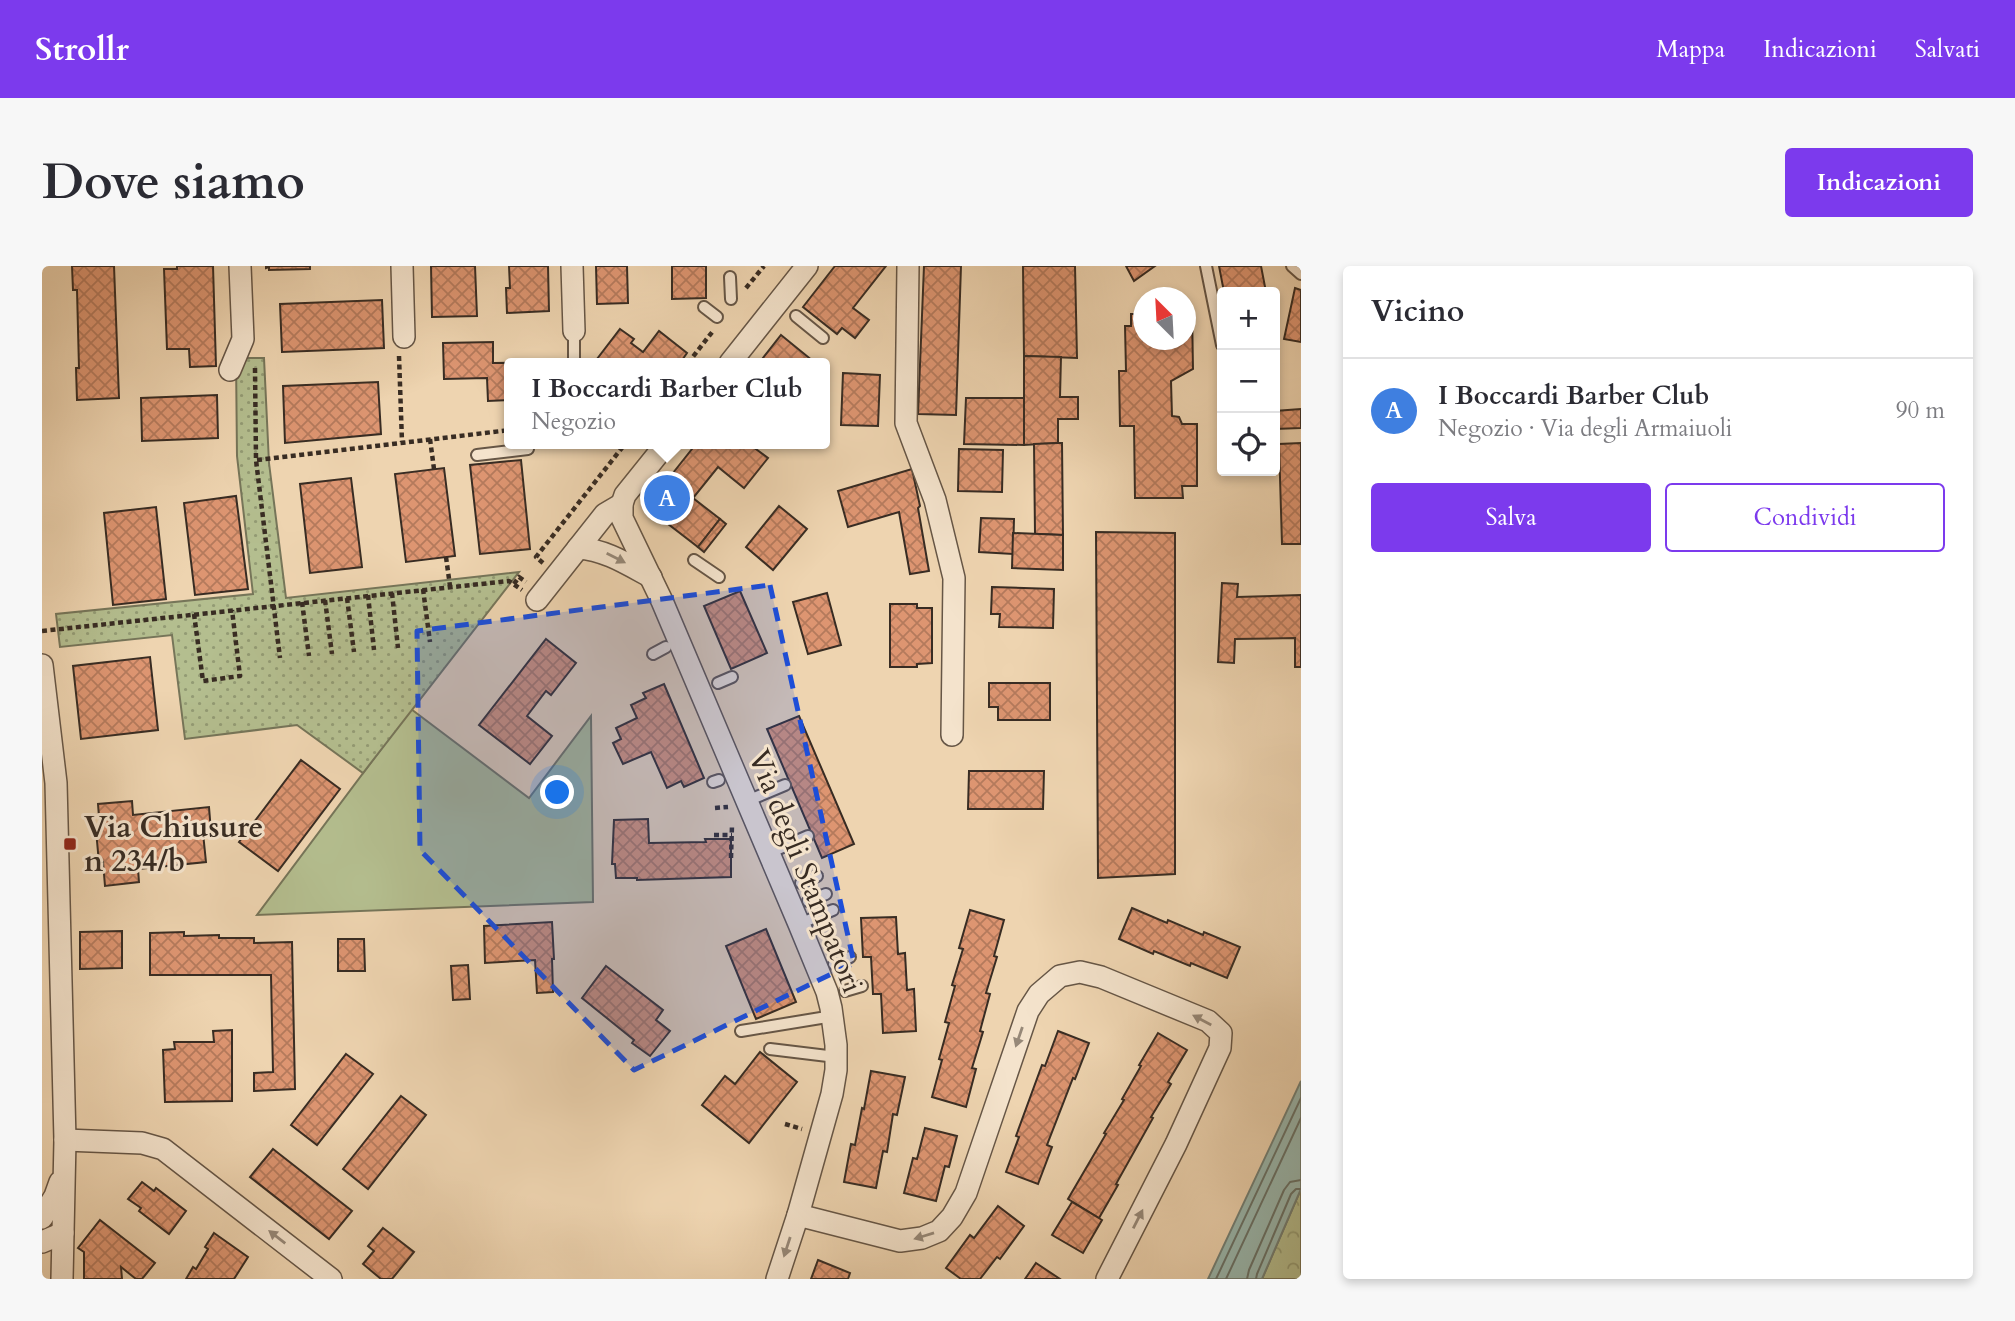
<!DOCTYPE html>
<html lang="it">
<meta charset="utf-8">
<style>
:root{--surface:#fff;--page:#f7f7f7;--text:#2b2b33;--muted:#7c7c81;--line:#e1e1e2;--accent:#7c3aed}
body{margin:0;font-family:Cardo,serif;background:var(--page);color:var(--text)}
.controls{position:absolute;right:21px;top:21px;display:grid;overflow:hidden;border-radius:7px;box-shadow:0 4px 10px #0003}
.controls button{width:63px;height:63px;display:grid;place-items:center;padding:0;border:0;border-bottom:2px solid var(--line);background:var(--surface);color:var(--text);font:35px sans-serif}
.compass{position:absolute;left:1091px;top:21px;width:63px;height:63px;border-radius:50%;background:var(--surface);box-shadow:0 4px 10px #0003;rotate:336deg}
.you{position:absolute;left:516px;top:527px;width:24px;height:24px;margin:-18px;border:5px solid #fff;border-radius:50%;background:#1a73e8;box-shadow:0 0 0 10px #1a73e833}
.badge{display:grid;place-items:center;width:46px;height:46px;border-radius:50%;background:var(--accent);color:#fff;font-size:23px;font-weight:700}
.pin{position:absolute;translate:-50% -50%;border:4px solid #fff;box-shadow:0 2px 7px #0006}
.popup{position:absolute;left:462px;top:92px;width:326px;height:91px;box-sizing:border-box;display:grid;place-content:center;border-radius:7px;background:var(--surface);filter:drop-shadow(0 2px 5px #0005);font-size:23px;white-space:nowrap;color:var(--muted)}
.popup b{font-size:26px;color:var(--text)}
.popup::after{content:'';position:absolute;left:50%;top:100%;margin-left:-14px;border:14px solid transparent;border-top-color:var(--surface)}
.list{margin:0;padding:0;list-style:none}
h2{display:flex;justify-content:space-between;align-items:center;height:91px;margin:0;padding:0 28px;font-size:30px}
h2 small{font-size:23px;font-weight:400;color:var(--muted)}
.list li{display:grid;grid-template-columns:46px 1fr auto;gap:21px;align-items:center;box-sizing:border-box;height:105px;padding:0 28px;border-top:2px solid var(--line)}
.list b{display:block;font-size:26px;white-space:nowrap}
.list p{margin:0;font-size:23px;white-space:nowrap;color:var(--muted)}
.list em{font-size:23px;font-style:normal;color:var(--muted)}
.actions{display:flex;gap:14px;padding:21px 28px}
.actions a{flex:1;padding:16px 0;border:2px solid var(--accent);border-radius:7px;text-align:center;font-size:24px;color:var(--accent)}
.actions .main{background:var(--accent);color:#fff}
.icon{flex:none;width:38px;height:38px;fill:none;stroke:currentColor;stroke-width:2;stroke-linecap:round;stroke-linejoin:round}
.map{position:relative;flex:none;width:1259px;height:1013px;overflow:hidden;border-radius:7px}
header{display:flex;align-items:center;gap:42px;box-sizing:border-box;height:98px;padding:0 35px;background:var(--accent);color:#fff}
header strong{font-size:33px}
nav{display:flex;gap:38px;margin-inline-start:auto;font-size:24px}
.intro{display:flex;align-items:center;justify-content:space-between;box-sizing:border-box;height:168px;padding:0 42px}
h1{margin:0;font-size:49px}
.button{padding:18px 32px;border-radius:7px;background:var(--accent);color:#fff;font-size:24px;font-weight:700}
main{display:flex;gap:42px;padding:0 42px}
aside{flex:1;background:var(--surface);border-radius:7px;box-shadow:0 4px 10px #0003}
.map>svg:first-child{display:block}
</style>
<header>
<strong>Strollr</strong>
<nav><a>Mappa</a><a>Indicazioni</a><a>Salvati</a></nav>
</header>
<div class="intro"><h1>Dove siamo</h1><a class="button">Indicazioni</a></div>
<main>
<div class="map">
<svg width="1259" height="1013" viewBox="0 0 1259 1013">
<defs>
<pattern id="forest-crowns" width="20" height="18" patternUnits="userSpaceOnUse" patternTransform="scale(1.75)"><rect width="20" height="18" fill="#b4be8f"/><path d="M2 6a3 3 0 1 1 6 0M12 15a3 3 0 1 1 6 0" fill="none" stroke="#939b74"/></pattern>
<pattern id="park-dots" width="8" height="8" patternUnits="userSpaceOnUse" patternTransform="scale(1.75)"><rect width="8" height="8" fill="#b4be8f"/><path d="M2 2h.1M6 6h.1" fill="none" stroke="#939b74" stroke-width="1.8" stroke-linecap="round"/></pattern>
<pattern id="building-cross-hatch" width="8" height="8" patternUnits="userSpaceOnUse" patternTransform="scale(1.75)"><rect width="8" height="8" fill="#dd9571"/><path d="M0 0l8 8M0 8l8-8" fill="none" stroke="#b47a5c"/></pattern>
</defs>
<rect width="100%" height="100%" fill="#eed4b0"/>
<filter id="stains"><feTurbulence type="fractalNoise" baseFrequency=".00286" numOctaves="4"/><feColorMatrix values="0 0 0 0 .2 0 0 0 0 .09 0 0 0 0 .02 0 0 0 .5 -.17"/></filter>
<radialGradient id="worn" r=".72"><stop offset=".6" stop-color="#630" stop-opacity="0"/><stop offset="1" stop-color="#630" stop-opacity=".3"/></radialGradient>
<polygon fill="#b4be8f" stroke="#767559" stroke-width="2" points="369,443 487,532 549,450 551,636 215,649"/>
<polygon fill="url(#forest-crowns)" stroke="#767559" stroke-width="2" points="1259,923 1259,1013 1220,1013"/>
<polygon fill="url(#park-dots)" stroke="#767559" stroke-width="2" points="194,92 222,92 227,197 244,332 477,306 321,507 255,459 143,473 130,369 18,381 14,348 211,328 195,190"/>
<polygon fill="#99b8af" stroke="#728077" stroke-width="2" points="1259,815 1259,923 1220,1013 1166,1013"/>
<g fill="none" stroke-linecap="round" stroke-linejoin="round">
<g stroke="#687269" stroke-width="2">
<polyline points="1174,1013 1259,832"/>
<polyline points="1184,1013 1259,852"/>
<polyline points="1205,1013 1207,1004 1242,924 1248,916 1259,914"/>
<polyline points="1214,1013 1215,1008 1249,928 1254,923 1259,923"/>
</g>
</g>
<g fill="url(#building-cross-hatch)" stroke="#382c23" stroke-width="2">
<polygon points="30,0 72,0 77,132 35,134 34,102 37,102 35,24 31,24"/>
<polygon points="135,0 171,0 174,100 148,101 147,83 125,83 122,3 135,3"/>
<polygon points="224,0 268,0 268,3 227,4 227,1 224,2"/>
<polygon points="389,0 433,0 435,50 390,51"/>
<polygon points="467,0 506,0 507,45 465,47 464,22 468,22"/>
<polygon points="554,0 585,0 586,37 555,38"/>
<polygon points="630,0 664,0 664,32 630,33"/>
<polygon points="793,0 844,0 811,42 827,54 813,72 800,62 795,68 761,41"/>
<polygon points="882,0 919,0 914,149 876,148"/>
<polygon points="981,0 1033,0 1035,92 982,90"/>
<polygon points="1084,0 1113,0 1092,15"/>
<polygon points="1177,0 1219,0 1224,26 1182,26"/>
<polygon points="1253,22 1259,24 1259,76 1242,73"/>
<polygon points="340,34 342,82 240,86 238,38"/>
<polygon points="1143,44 1150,44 1151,103 1129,115 1130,150 1137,151 1140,158 1155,158 1155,220 1140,220 1141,232 1093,232 1092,160 1078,160 1077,105 1084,105 1083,60 1089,60 1089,48 1101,48 1101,74 1143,74"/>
<polygon points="578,63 592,73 589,77 601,86 617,65 645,87 638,97 561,97 555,93"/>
<polygon points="739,69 771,95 769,97 717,97"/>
<polygon points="451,76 451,97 501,96 501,97 468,97 468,134 446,135 445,112 402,113 401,77"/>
<polygon points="982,90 1019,91 1018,131 1036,131 1036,153 1016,153 1016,177 982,179"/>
<polygon points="801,107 838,109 836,160 799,159"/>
<polygon points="336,116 339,168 243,177 241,120"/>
<polygon points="175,129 176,172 100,175 99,132"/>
<polygon points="924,132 982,132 982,179 922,178"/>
<polygon points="1259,143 1259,162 1233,163 1233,145"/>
<polygon points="1016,177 1020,177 1021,269 993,268 992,178"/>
<polygon points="1259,177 1259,278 1240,278 1237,178"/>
<polygon points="654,178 707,178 726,192 702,222 676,201 651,232 678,253 656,281 604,241"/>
<polygon points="917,183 961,184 960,226 916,225"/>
<polygon points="479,194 488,283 438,288 428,199"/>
<polygon points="402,202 413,290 364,296 353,208"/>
<polygon points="870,203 878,240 876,242 887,305 868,308 857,246 806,261 796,225"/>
<polygon points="309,212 320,301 268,307 258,218"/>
<polygon points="194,230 206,323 153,329 142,237"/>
<polygon points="737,240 765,263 731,304 704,281"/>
<polygon points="114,241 124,333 71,339 62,247"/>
<polygon points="939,252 972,253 971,288 937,286"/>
<polygon points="678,253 684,258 662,286 656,281"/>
<polygon points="1054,266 1133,267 1133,608 1056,612"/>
<polygon points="971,267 1021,269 1021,304 970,302"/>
<polygon points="1180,317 1196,318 1195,331 1259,329 1259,401 1253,401 1253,372 1193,373 1192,397 1176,396"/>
<polygon points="950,321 1012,323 1011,362 957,361 958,348 949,348"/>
<polygon points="698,325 725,387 689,403 662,340"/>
<polygon points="785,327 799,379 766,388 751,336"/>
<polygon points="848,338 875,338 875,342 890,342 890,397 875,398 875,401 848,401"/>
<polygon points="504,373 534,397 509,429 504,425 485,450 510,470 488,498 437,459"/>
<polygon points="108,391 116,464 39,473 31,400"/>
<polygon points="947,417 1008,417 1008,454 956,454 956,441 947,441"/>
<polygon points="622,418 662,512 642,521 639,515 625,522 609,486 581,498 571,477 579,473 574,462 595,452 589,439 604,432 601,427"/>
<polygon points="757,450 812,578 780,592 725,463"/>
<polygon points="259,494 298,523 236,605 197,576"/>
<polygon points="927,505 1002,505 1001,543 926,543"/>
<polygon points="90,535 91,549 167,541 169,566 161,567 164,596 96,603 97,616 63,620 61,596 57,597 54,564 58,564 56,538"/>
<polygon points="606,553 607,577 664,576 663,573 689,573 689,611 595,614 595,612 574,612 573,598 570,598 572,554"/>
<polygon points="1090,642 1125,657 1126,654 1161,669 1162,666 1198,681 1185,712 1149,697 1148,700 1112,685 1111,688 1077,673"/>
<polygon points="928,644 962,654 952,690 955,691 944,727 948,728 938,765 941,766 930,802 934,803 924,841 890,831 900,794 897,793 907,757 903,756 913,720 910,719 921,683 917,682"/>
<polygon points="854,651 856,688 863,687 865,724 872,723 874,765 841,767 839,728 831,728 829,691 821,691 819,652"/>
<polygon points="510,656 512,693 510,693 511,726 495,727 493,694 443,697 442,660"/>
<polygon points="724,663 754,736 714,753 684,680"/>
<polygon points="80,665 80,702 38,703 38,666"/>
<polygon points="142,666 142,670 177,669 177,672 212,672 212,677 250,676 253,823 212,825 212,807 231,806 229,709 108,709 108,667"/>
<polygon points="296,673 322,673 323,705 296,705"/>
<polygon points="426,699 428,733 411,734 409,700"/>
<polygon points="564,700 621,744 614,754 628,765 608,790 590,777 592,774 540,732"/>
<polygon points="190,764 190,835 123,836 121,784 133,783 132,776 172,776 171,765"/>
<polygon points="1016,765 1047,777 1033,813 1031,812 1005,879 1010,881 996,918 964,906 977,871 974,870 1000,799 1003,800"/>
<polygon points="1116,767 1145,784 1126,816 1129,818 1109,851 1111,852 1074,918 1076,919 1057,952 1026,933 1064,868 1062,867 1082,834 1080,833 1099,800 1097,799"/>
<polygon points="718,786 755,816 707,877 660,839 683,810 693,818"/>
<polygon points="304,788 331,808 275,879 249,859"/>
<polygon points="829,805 863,811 855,849 851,848 845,886 841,885 834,922 802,916 809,878 813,879 820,842 822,843"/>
<polygon points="359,830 384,849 326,923 301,903"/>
<polygon points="883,862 915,870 907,901 903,900 894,935 862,927 871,892 875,893"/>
<polygon points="231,883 310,945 287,973 208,911"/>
<polygon points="100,916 112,925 114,922 144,945 127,968 97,945 99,942 86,933"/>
<polygon points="1030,936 1060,954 1041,987 1010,969"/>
<polygon points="956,940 982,960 958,993 955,991 938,1013 919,1013 904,1002 928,969 932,972"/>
<polygon points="58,954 113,997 100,1013 94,1013 79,1001 80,1013 42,1013 42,986 36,982"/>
<polygon points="341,962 372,986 350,1013 339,1013 321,998 332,985 326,980"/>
<polygon points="172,967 206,991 192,1013 144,1013 151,1001 154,1003 166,983 163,981"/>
<polygon points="776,994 808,1007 806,1013 769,1013"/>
<polygon points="994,997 1018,1013 983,1013"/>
</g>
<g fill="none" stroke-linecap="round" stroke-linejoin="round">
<g stroke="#665646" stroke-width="14">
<g id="service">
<polyline points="1164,0 1180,79"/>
<polyline points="1250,0 1259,8"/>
<polyline points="688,11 689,33"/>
<polyline points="662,41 675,51"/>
<polyline points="754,50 781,72"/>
<polyline points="532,65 532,96"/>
<polyline points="435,189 486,183"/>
<polyline points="652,294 677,311"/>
<polyline points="611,388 624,381"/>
<polyline points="676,417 690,411"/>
<polyline points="671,516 677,514"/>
<polyline points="705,535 743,519"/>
<polyline points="727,587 766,570"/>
<polyline points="759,617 775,610"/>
<polyline points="766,635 784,628"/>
<polyline points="757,658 791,644"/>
<polyline points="792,698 808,691"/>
<polyline points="803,725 820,720"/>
<polyline points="699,765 791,750"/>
<polyline points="728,783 794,791"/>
</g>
</g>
<g stroke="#665646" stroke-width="24">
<g id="minor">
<polyline points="360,0 362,71"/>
<polyline points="530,0 532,65"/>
<polyline points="866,0 864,157 893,234 912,312 910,469"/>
<polyline points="688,97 765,0"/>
<polyline points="188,104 201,73 198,0"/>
<polyline points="624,178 583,229 580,238 580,252 620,335 757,658 785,726 789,742 794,779 794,804 790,828 756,949 735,1013"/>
<path d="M536 282C564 284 585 298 609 311"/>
<polyline points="495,334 563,248 580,238"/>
<polyline points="0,399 14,517 23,874 20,1013"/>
<polyline points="23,874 100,877 121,883 289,1013"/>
<polyline points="756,949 858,975 880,972 897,965 910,951 924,927 986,745 997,728 1018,710 1038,706 1059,711 1166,755 1179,767 1178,782 1134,878 1065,1013"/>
<polyline points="0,952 13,930 18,916"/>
<polyline points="0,976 21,967"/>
</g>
</g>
<g stroke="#382c23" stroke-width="4.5" stroke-dasharray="5 3.5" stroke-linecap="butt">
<polyline points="704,22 722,0"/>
<polyline points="357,90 360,176"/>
<polyline points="646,97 671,65"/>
<polyline points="213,102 214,194 238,392"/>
<polyline points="388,173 392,203"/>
<polyline points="215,194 468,164"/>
<polyline points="404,291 408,320"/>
<polyline points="501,297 494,291 583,178"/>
<polyline points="472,318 477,311 484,316"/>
<polyline points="381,323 388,376"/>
<polyline points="350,327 356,382"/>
<polyline points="326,329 332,384"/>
<polyline points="305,332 312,386"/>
<polyline points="283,334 290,388"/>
<polyline points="260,336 267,390"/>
<polyline points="152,348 161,415 198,410 190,344"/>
<polyline points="0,365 467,315 480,324"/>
<polyline points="673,542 686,541"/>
<polyline points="672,569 690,569"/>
<polyline points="689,592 690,559"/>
<polyline points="743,858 760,863"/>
</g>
<use href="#service" stroke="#f4e3cc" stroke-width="10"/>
<use href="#minor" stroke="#f4e3cc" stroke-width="21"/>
</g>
<defs><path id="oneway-solid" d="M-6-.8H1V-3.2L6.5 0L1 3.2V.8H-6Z" transform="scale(1.75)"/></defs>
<g fill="#968878">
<use href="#oneway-solid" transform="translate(574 292) rotate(27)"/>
<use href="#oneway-solid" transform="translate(1160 754) rotate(-152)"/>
<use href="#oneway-solid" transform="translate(977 771) rotate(109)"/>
<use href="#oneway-solid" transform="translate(1096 953) rotate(-63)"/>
<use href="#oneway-solid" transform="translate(882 970) rotate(163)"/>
<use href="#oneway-solid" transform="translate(235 971) rotate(-142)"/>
<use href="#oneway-solid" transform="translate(745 981) rotate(108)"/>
</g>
<path fill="#1d4ed8" fill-opacity="0.2" stroke="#1d4ed8" stroke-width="5" stroke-dasharray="14 9" stroke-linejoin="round" d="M728 319 812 697 592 804 378 584 375 365Z"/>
<rect fill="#8f2418" stroke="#f4e3cc" stroke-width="2.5" x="21" y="571" width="14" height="14" rx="3.5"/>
<g text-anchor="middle" stroke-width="6" stroke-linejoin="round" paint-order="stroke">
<g font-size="30" font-weight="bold" fill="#382c23" stroke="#f4e3cc" text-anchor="start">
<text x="42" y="571">Via Chiusure<tspan x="42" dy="34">n 234/b</tspan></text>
</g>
<g font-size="30" fill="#382c23" stroke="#f4e3cc">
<text transform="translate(764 605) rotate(68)" y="10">Via degli Stampatori</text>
</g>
</g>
<rect width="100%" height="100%" filter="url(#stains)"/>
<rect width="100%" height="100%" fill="url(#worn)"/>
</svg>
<div class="controls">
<button>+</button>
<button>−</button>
<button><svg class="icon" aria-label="locate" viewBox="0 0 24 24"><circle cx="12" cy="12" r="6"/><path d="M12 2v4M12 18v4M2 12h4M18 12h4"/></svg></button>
</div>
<svg class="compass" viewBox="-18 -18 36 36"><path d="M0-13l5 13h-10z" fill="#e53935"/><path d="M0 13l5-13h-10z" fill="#7c7c81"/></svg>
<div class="you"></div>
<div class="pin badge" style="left:625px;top:232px;background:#3f7fe0">A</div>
<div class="popup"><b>I Boccardi Barber Club</b>Negozio</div>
</div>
<aside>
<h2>Vicino<small></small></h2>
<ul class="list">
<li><span class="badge" style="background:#3f7fe0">A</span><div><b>I Boccardi Barber Club</b><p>Negozio · Via degli Armaiuoli</p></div><em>90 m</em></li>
</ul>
<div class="actions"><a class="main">Salva</a><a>Condividi</a></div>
</aside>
</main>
